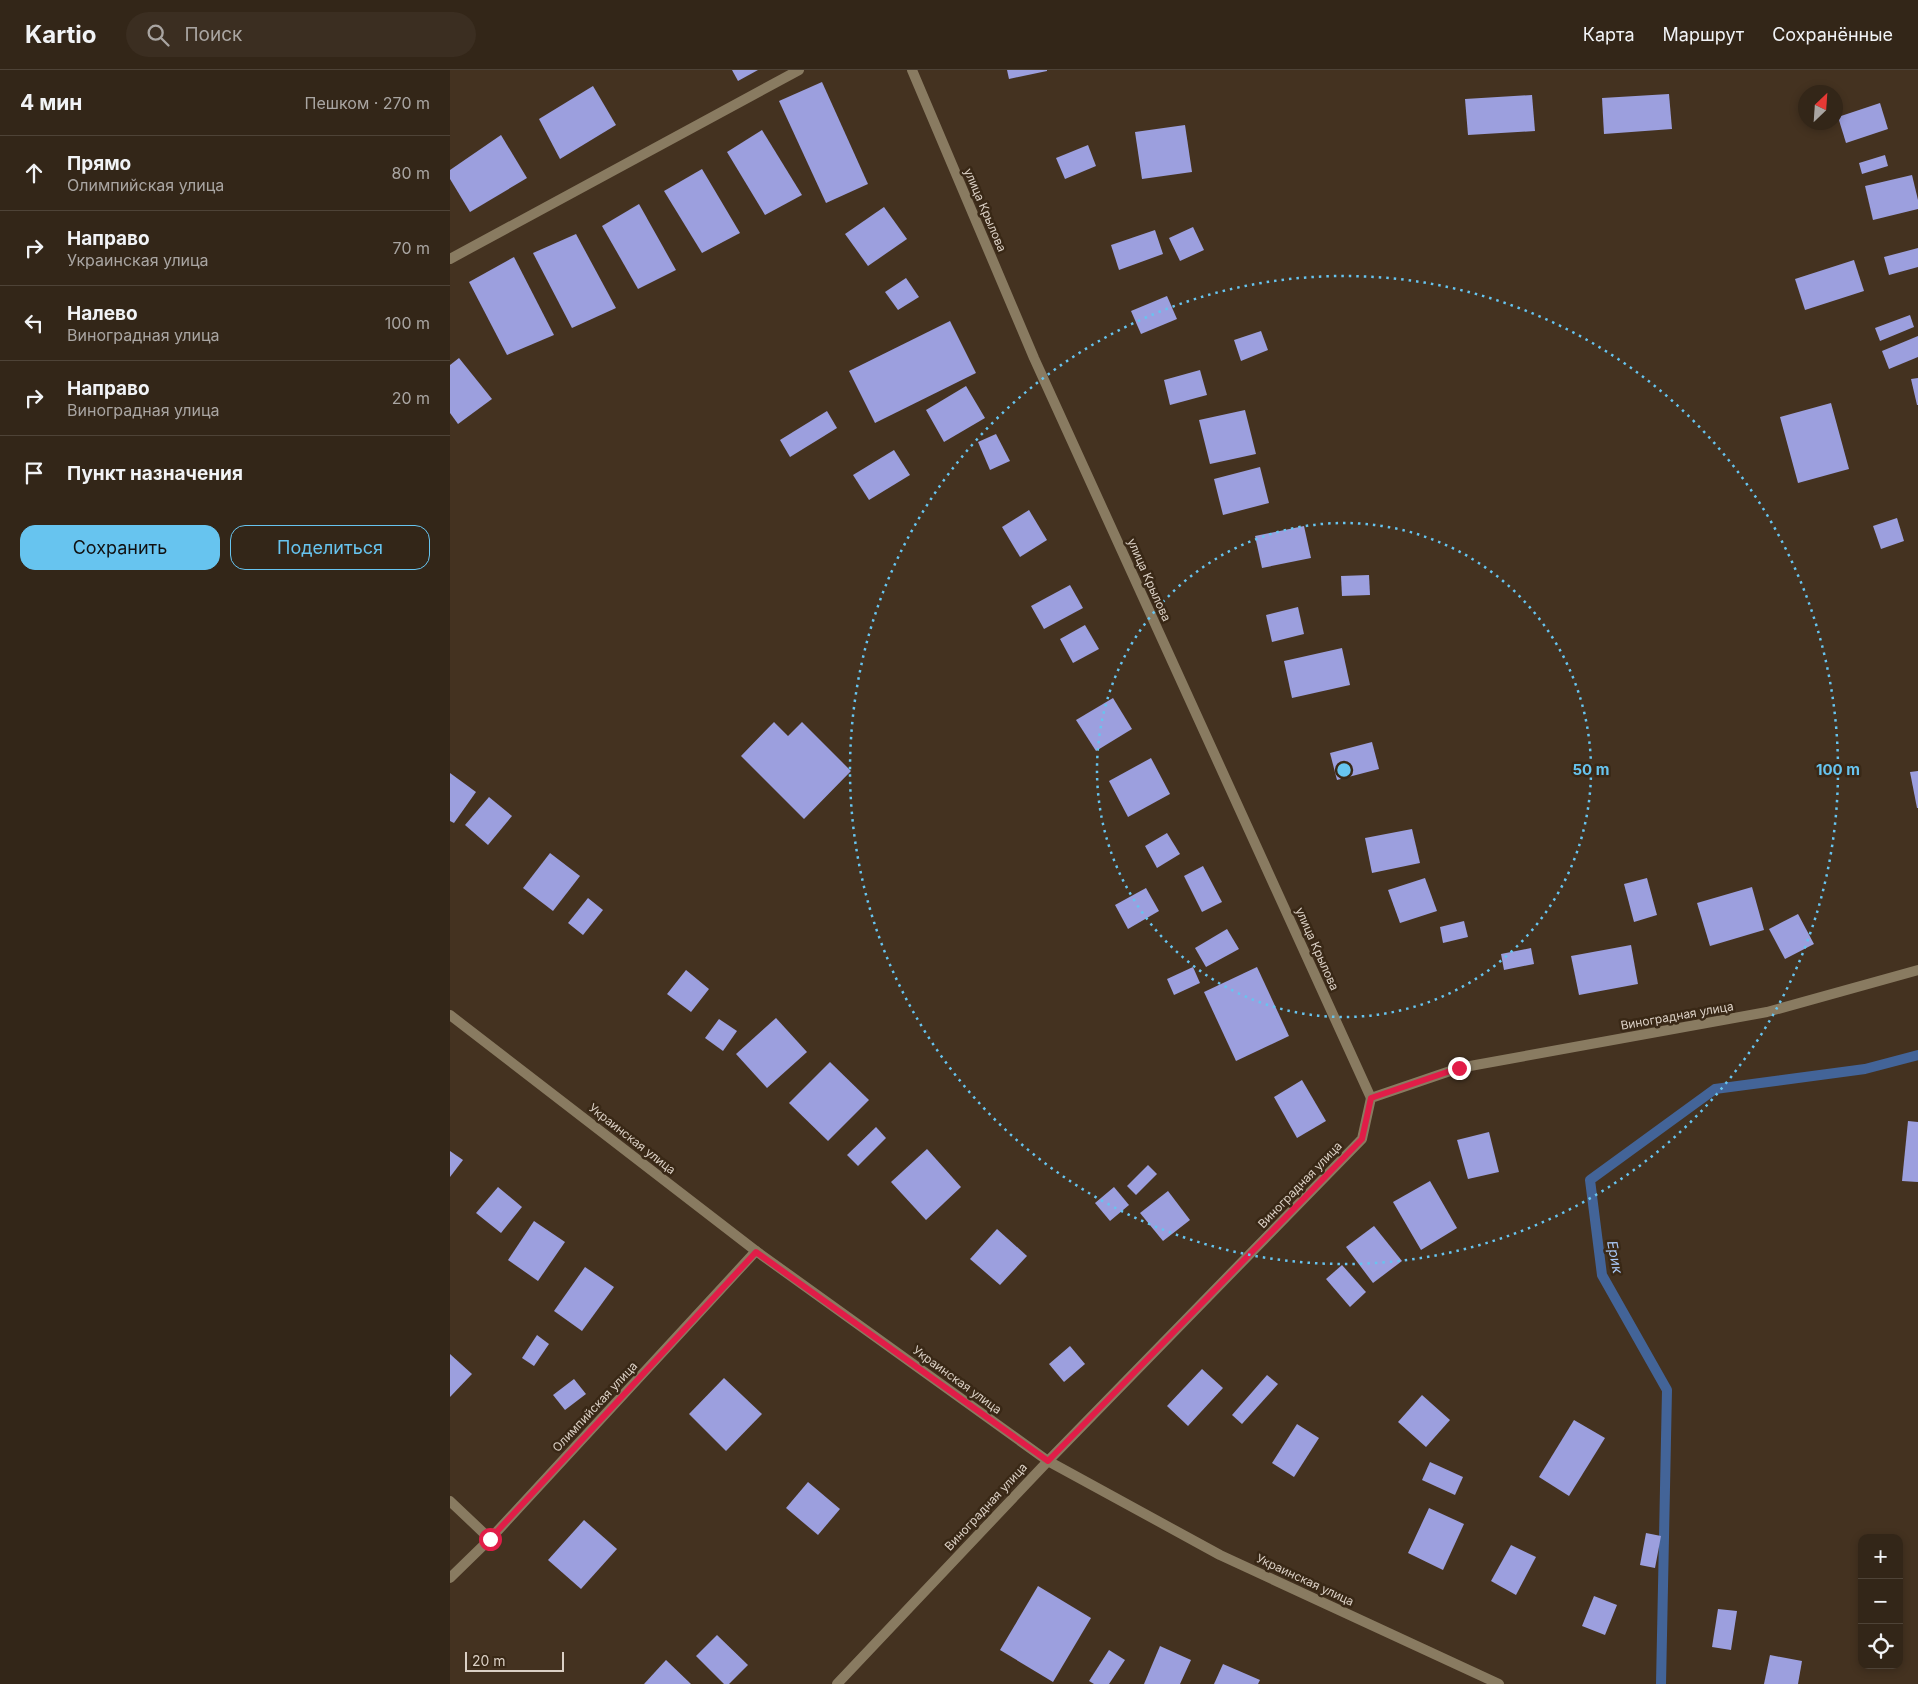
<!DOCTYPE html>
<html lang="ru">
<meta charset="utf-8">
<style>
:root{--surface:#332618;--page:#3b2e21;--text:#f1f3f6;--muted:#a9a5a2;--line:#4e4337;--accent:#67c4ef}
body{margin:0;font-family:Inter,sans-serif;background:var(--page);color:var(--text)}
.controls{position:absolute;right:15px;bottom:15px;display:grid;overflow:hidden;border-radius:10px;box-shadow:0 2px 8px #0003}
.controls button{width:45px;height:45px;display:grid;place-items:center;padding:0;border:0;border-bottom:1px solid var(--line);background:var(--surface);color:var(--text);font:25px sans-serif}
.compass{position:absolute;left:1348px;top:15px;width:45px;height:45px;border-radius:50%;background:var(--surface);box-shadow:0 2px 8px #0003;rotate:25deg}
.scale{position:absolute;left:15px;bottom:12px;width:99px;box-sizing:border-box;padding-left:5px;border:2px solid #dbd0c5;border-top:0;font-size:14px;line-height:18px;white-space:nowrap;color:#dbd0c5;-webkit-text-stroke:4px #392816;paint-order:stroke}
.stop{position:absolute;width:15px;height:15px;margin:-11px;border:4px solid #e11d48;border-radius:50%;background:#fff}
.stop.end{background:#e11d48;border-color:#fff;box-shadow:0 1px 5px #0008}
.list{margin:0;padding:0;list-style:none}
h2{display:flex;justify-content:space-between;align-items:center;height:65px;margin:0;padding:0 20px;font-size:21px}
h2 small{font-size:16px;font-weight:400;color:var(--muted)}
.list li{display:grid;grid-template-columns:32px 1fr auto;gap:15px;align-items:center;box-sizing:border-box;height:75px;padding:0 20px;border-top:1px solid var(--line)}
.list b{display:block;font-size:19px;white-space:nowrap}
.list p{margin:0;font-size:16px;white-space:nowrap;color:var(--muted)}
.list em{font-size:16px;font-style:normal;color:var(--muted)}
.actions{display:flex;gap:10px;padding:15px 20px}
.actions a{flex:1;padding:11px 0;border:1px solid var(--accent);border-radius:15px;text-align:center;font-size:18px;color:var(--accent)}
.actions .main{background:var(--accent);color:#111}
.icon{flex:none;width:28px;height:28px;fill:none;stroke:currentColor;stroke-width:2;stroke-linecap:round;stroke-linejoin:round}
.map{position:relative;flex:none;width:1468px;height:1614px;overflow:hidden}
header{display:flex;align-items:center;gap:30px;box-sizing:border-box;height:70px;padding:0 25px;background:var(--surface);border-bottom:1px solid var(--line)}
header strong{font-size:24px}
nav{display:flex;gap:28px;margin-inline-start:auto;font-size:18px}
.search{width:350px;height:45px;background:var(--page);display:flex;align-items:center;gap:12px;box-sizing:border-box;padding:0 18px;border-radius:28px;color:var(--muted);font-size:19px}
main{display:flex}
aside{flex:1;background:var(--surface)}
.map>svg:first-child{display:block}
</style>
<header>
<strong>Kartio</strong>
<div class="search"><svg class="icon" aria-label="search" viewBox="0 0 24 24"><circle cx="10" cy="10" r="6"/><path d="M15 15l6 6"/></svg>Поиск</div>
<nav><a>Карта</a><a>Маршрут</a><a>Сохранённые</a></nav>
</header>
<main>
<aside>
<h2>4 мин<small>Пешком · 270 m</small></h2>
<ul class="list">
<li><svg class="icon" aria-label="ahead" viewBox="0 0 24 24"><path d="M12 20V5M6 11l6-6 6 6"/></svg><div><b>Прямо</b><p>Олимпийская улица</p></div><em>80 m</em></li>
<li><svg class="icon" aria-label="right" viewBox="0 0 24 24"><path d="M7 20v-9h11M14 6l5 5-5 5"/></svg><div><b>Направо</b><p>Украинская улица</p></div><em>70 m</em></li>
<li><svg class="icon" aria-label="left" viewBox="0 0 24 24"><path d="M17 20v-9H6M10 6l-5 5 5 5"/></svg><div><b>Налево</b><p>Виноградная улица</p></div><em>100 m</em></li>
<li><svg class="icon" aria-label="right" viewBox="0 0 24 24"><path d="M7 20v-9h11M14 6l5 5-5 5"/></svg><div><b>Направо</b><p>Виноградная улица</p></div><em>20 m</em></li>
<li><svg class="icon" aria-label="arrive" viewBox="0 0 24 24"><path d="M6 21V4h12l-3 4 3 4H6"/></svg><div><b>Пункт назначения</b></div></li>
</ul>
<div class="actions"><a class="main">Сохранить</a><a>Поделиться</a></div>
</aside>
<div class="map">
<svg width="1468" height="1614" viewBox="0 0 1468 1614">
<rect width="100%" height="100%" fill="#443220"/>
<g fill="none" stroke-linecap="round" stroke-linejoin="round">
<polyline stroke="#436498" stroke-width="10" points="1211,1614 1217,1320 1152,1205 1140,1110 1265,1019 1415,999 1468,985"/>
</g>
<g fill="#9c9fde">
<polygon points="282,0 308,0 288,11"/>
<polygon points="557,0 597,0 597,1 559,9"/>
<polygon points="372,12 418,114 376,133 329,31"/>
<polygon points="143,16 166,55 110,89 89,49"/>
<polygon points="1219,24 1222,59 1154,64 1152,28"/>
<polygon points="1082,25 1085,61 1018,65 1015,29"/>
<polygon points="1430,33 1438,59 1396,73 1388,47"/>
<polygon points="735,55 742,102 692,109 685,62"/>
<polygon points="312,60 352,125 315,145 277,82"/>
<polygon points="51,65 77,108 20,142 0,109 0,100"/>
<polygon points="638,75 646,96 615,109 606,88"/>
<polygon points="1435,85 1438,96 1412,104 1409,93"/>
<polygon points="252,99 290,163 252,183 214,121"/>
<polygon points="1462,105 1468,130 1468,139 1423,150 1415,116"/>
<polygon points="189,134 226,200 188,219 152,156"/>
<polygon points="434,137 457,169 418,196 395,164"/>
<polygon points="743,157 754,180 730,191 719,168"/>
<polygon points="705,160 713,184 669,200 661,175"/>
<polygon points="126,164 166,238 122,258 83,183"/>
<polygon points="1468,178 1468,197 1439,205 1434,187"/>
<polygon points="64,187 104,265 57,285 19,212"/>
<polygon points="1404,190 1414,221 1355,240 1345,209"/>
<polygon points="456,208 469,227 448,240 435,222"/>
<polygon points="717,226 727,249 691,264 681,241"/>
<polygon points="1460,245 1464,257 1430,271 1425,258"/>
<polygon points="500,251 526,303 425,353 399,301"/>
<polygon points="811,261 818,280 791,291 784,270"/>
<polygon points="1468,266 1468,287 1439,299 1432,281"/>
<polygon points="9,288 42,329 8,354 0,343 0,295"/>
<polygon points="750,300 757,325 720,335 714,310"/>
<polygon points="1468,308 1468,335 1467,335 1461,309"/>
<polygon points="516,316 535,348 494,372 476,340"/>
<polygon points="1381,333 1399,399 1348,413 1330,347"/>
<polygon points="795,340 806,384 760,394 749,350"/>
<polygon points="377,341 387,358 340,387 330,370"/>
<polygon points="546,364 560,391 540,400 528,372"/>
<polygon points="444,380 460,405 419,430 403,405"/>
<polygon points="810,397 819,433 773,445 764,409"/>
<polygon points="579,440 597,470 570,487 552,457"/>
<polygon points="1447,448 1454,471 1431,479 1423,456"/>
<polygon points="854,456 861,488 812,498 805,466"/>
<polygon points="919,505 920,525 892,526 891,506"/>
<polygon points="620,515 633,538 594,559 581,536"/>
<polygon points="848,537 854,564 822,572 816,545"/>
<polygon points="635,555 649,579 623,593 610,569"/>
<polygon points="892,578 900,615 842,628 834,591"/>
<polygon points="663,628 682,659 646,681 626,650"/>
<polygon points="324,652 338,666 352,652 401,701 354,749 291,686"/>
<polygon points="922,672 929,699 887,710 880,683"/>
<polygon points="701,688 720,724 678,747 659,711"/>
<polygon points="1468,701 1468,738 1467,738 1460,702"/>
<polygon points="0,703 26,722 4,753 0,751"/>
<polygon points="39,727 62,746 38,775 15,755"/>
<polygon points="962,759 970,793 922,803 915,768"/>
<polygon points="717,763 730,784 707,798 695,776"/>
<polygon points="100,783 130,806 103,841 73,818"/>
<polygon points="753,796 772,832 752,842 734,806"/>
<polygon points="975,808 987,841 950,853 938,820"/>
<polygon points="1197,808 1207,845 1184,852 1174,814"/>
<polygon points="1302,817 1314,860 1260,876 1247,833"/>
<polygon points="696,818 709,841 678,859 665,835"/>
<polygon points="138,828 153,840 133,865 118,853"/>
<polygon points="1348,844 1364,874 1335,889 1319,859"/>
<polygon points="1014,851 1018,867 993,873 990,857"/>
<polygon points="777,859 789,879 756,897 745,878"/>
<polygon points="1181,875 1188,914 1129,925 1121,886"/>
<polygon points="1081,878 1084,894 1054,900 1051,884"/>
<polygon points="743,897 750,913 724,925 717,909"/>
<polygon points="807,897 839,966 786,991 754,922"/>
<polygon points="236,900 259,919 241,942 217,924"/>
<polygon points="326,948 357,982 317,1018 286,984"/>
<polygon points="269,949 287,961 273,981 255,968"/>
<polygon points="380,992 419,1030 378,1071 339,1033"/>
<polygon points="852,1010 876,1051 847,1068 824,1027"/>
<polygon points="1458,1051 1468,1052 1468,1112 1452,1111"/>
<polygon points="426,1057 436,1068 408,1096 397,1085"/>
<polygon points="1039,1062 1049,1102 1018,1109 1007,1070"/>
<polygon points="477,1079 511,1117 476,1150 441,1112"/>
<polygon points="0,1081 13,1090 0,1107"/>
<polygon points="698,1095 707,1104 686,1125 677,1116"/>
<polygon points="980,1111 1007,1158 971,1180 943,1132"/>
<polygon points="48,1117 72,1137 51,1163 26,1143"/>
<polygon points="664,1117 679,1135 660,1151 645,1133"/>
<polygon points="718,1121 740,1150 713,1171 690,1143"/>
<polygon points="84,1151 115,1172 88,1211 58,1190"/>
<polygon points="924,1156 952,1191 923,1213 896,1177"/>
<polygon points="547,1159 577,1186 550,1215 520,1189"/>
<polygon points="892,1195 916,1222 900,1237 876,1209"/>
<polygon points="135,1197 164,1217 132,1261 104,1241"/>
<polygon points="87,1265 99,1274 84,1296 72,1288"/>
<polygon points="620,1276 635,1294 614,1312 599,1294"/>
<polygon points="0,1284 22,1304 0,1327"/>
<polygon points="752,1299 773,1318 738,1356 717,1336"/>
<polygon points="817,1305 828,1314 792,1354 782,1345"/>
<polygon points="274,1308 312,1344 276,1381 239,1344"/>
<polygon points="124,1309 136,1324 115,1340 103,1325"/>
<polygon points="972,1325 1000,1350 976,1377 948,1352"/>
<polygon points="1124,1350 1155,1368 1119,1426 1089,1407"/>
<polygon points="847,1354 869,1368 844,1407 822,1393"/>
<polygon points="980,1392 1013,1407 1005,1425 972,1410"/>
<polygon points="358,1412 390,1439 368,1465 336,1438"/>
<polygon points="979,1438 1014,1454 993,1500 958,1483"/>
<polygon points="134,1450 167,1479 131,1519 98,1490"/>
<polygon points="1196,1463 1211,1466 1205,1498 1190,1495"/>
<polygon points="1061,1475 1086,1487 1066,1525 1041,1511"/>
<polygon points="588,1516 641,1548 603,1612 550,1580"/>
<polygon points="1144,1526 1167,1535 1155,1565 1132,1556"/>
<polygon points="1268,1539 1287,1541 1281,1580 1262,1577"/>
<polygon points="267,1565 298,1595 279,1614 274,1614 246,1586"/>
<polygon points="710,1576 741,1590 730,1614 694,1614"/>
<polygon points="659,1580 675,1590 659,1614 644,1614 639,1611"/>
<polygon points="1320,1585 1352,1591 1348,1614 1314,1614"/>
<polygon points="216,1590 241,1614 194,1614"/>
<polygon points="773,1594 810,1610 808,1614 764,1614"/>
</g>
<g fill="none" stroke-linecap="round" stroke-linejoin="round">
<polyline stroke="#897b61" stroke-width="10" points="0,189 349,0"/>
<g stroke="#897b61" stroke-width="10">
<polyline points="462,0 584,288 921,1028"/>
<polyline points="0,945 306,1181 598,1391 770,1485 1049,1614"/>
<polyline points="0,1431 40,1469"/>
<polyline points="0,1508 40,1469 306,1181"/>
<polyline points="387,1614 598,1391 912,1069 921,1028 1009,998 1317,942 1468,900"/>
</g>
</g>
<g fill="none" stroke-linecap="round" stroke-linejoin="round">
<polyline stroke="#e11d48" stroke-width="6" points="40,1469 306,1182 598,1391 912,1069 921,1028 1009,998"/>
</g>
<g fill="none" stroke="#67c4ef" stroke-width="2.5" stroke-dasharray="2.5 5">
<circle cx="894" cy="700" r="247"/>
<circle cx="894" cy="700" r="494"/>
</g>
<g text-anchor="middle" stroke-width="5" stroke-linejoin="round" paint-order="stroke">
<g font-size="12" fill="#dbd0c5" stroke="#392816">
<text transform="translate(535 140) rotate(67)" y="4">улица Крылова</text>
<text transform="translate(699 510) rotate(66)" y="4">улица Крылова</text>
<text transform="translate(867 879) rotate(66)" y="4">улица Крылова</text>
<text transform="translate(1227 946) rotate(-10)" y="4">Виноградная улица</text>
<text transform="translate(182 1069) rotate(38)" y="4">Украинская улица</text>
<text transform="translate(850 1115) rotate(-46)" y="4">Виноградная улица</text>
<text transform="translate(507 1310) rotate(36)" y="4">Украинская улица</text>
<text transform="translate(145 1337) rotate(-47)" y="4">Олимпийская улица</text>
<text transform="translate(536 1437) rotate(-47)" y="4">Виноградная улица</text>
<text transform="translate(855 1510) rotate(25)" y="4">Украинская улица</text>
</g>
<g font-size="14" font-style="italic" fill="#a8c6f4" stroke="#392816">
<text transform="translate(1165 1187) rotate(79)" y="5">Ерик</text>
</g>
</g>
<circle cx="894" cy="700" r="8" fill="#67c4ef" stroke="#392816" stroke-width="2.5"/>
<g font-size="15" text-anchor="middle" font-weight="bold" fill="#67c4ef" stroke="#392816" stroke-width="5" stroke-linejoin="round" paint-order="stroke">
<text x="1141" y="705">50 m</text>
<text x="1388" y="705">100 m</text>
</g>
</svg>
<div class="controls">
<button>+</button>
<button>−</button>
<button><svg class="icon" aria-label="locate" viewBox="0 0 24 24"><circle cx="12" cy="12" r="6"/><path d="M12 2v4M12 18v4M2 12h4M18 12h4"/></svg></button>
</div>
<svg class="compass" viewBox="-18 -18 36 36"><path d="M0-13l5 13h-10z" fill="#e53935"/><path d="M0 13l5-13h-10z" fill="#a9a5a2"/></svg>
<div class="scale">20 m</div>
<div class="stop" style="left:40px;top:1469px"></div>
<div class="stop end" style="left:1009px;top:998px"></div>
</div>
</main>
